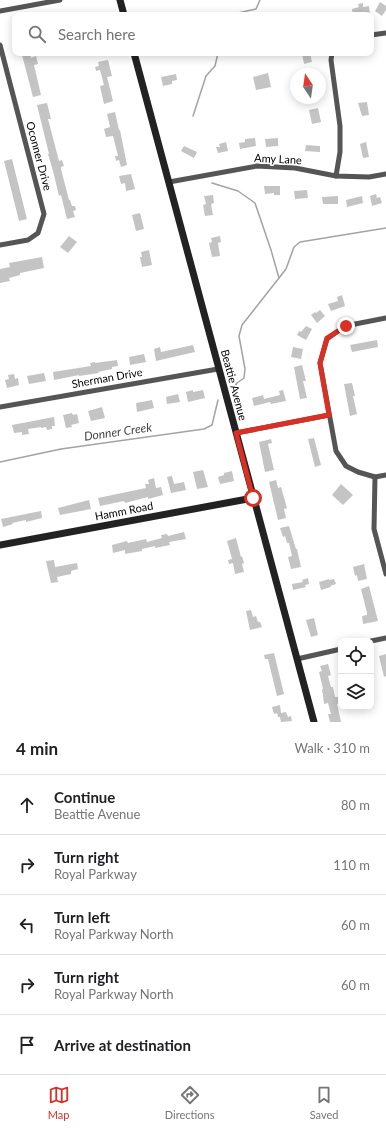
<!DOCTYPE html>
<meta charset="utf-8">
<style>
:root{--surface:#fff;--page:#f2f2f2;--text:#202124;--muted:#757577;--line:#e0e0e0;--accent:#d93025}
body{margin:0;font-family:Lato,sans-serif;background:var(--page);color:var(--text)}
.controls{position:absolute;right:12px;bottom:12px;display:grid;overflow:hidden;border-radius:8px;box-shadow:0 2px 10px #0003}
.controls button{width:36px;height:36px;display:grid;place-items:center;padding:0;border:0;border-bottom:1px solid var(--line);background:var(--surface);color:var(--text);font:20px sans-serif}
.compass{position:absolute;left:290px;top:68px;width:36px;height:36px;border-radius:50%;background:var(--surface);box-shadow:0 2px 10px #0003;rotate:347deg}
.stop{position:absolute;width:12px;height:12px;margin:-9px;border:3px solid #d93025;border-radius:50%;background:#fff}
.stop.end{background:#d93025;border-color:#fff;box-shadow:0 1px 4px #0008}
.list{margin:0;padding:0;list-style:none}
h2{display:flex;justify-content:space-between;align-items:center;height:52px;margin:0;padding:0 16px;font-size:17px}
h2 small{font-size:13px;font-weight:400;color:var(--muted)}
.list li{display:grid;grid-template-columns:26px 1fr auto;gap:12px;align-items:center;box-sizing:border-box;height:60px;padding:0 16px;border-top:1px solid var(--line)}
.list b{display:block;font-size:15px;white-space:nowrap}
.list p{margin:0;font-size:13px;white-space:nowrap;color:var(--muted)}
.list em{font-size:13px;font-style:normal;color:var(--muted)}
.icon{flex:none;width:22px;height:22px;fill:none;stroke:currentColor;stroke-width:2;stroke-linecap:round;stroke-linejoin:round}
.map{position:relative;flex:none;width:386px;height:722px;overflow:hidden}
.search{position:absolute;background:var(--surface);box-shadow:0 2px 10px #0003;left:12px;right:12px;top:12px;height:44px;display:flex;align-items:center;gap:10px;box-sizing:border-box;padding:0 14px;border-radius:8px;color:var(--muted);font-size:15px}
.sheet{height:352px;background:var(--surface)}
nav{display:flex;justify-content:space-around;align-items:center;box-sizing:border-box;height:56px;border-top:1px solid var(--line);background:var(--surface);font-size:11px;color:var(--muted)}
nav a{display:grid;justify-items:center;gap:2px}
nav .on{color:var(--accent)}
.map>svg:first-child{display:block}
</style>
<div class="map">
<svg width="386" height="722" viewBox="0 0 386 722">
<rect width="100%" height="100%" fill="#fff"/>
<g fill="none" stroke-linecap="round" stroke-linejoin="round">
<g stroke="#a3a3a3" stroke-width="1.5">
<polyline points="229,15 256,9 260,0"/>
<polyline points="193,116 206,76 215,66 218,53"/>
<polyline points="212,183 238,191 255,203 271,250 279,278 242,325 239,336 245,369 244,378 237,383 233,389"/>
<polyline points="279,278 286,269 294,247 300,242 386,228"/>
<polyline points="0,462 61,449 204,429 212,425 218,400"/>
</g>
</g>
<g fill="#c4c4c4">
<polygon points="380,2 386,6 386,10 382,16 375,11"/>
<polygon points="363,3 363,7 369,6 370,15 353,15 352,9 359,7 358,4"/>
<polygon points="30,53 31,58 36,56 38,64 34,65 41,95 33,97 22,55"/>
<polygon points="302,53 310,53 312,62 304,64"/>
<polygon points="108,60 112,76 107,77 113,101 104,104 100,86 104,85 100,70 96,71 95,67 99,66 98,62"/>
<polygon points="268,73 271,87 256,90 253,77"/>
<polygon points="176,74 177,80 172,81 172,84 163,86 161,77"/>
<polygon points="367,102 369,115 362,116 358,103"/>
<polygon points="47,103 51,119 48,119 59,161 62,160 64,166 61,167 61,169 69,200 70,200 72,206 75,206 76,210 73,211 75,217 67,219 61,195 59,196 53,171 48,154 49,154 37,105"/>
<polygon points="318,108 321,122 312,124 309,110"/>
<polygon points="115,112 119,130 120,130 127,165 121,167 119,160 116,161 115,156 118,156 113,136 106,137 104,129 110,127 107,114"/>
<polygon points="255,138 256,146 240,149 239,143 245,142 245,139"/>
<polygon points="278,138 278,146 266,147 265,139"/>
<polygon points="226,142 228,151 218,153 216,147 220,147 219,144"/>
<polygon points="366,142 369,157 363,158 360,144"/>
<polygon points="306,145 320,146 320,152 305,151"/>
<polygon points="184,146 197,152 194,158 181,151"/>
<polygon points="12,159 27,219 19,221 4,161"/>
<polygon points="131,174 135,189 126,191 125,183 121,184 119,176"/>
<polygon points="264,186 280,186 280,195 274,195 274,193 265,194"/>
<polygon points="307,190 308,198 295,199 294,191"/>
<polygon points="376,194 377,198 380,197 382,203 372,206 370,196"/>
<polygon points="213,195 214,203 211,204 213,215 205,216 203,205 206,204 204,196"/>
<polygon points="338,196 338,204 323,204 322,197"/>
<polygon points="362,196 363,203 347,207 346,200"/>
<polygon points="140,213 144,229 136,231 132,215"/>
<polygon points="69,236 77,242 68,253 60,247"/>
<polygon points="220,236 221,242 218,243 220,256 212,257 209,243 212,242 211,238"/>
<polygon points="149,250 152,265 142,267 140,257 142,257 141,252"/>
<polygon points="42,257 44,268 20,273 20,275 9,278 10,281 0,283 0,269 10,267 9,263"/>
<polygon points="342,295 345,306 331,311 328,304 338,301 337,297"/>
<polygon points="320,310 325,316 317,323 311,315 315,312 316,313"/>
<polygon points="306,326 312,329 306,340 297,335 299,331 301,332"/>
<polygon points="377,340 378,347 352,352 350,345"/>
<polygon points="193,345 195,352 156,361 154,349 160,347 161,352"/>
<polygon points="293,347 303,349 301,359 291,357"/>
<polygon points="144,354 146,362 130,365 129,357"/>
<polygon points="117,360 118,366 112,367 112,369 98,372 99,373 79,376 79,375 54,380 53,372 91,366 90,363 95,362 95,363"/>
<polygon points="302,365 306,381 303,381 307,398 300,399 294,367"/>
<polygon points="44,373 46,381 29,384 27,376"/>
<polygon points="14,374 15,379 18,378 19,385 7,388 5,380 9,379 8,375"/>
<polygon points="352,383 355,396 353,396 357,414 350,416 344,384"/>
<polygon points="193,390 193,392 203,390 205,398 188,402 186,392"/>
<polygon points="283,390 286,401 271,404 270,402 254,406 252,398 263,395 264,399 280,395 279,391"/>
<polygon points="178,394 180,402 167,404 166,397"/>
<polygon points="152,400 154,408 137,412 136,403"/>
<polygon points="102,407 105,418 91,421 88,411"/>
<polygon points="72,413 73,415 77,414 79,423 71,425 72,427 66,428 63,415"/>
<polygon points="54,417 55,426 52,426 52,429 47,430 46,427 41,428 41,427 28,429 29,434 22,435 22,432 14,433 12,425"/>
<polygon points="314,438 321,465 315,467 308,439"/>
<polygon points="271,439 272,443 268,444 274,470 265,472 259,442"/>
<polygon points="203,470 208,487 197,489 193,472"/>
<polygon points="232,471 234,481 220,484 218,477 224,475 224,473"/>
<polygon points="172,476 174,484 184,482 186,490 171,493 167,477"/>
<polygon points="154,478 156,488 161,487 163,495 148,499 148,497 125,503 124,501 100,506 98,498 146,488 145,484 149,484 148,480"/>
<polygon points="276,480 278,488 281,487 287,508 284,509 286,518 278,520 269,482"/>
<polygon points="341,484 353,495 343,505 332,495"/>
<polygon points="89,500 91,509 60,515 58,508"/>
<polygon points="41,511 42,518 26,522 26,520 12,523 13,524 3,527 1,519"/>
<polygon points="289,526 296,549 297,549 301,567 291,569 288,557 292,556 289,543 287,543 285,536 283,537 280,528"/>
<polygon points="184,532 186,539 169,542 170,545 155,548 155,546 142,549 142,551 125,554 125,550 113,553 112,545 127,541 128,543 146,539 147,542 162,538 161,535 167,534 168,536"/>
<polygon points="236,538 241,557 242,556 244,563 242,564 244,572 235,574 233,563 229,564 228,560 232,559 227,541"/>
<polygon points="54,560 55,567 77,563 78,569 71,571 71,574 57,577 58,582 51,583 46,561"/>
<polygon points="364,564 367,579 358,581 357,575 355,576 353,567"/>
<polygon points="308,578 309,584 305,585 306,587 293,590 292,584 303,582 302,580"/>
<polygon points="329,579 329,580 334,579 336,584 330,586 331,587 321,590 319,582"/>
<polygon points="369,586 378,621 363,624 362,616 367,615 367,613 361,589"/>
<polygon points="251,610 253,617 256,616 258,622 260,622 262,627 250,630 246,611"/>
<polygon points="314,618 318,635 311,637 306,620"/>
<polygon points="274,653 284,694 277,696 268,659 265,659 264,655"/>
<polygon points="386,654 386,676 384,677 379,656"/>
<polygon points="328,664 331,675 328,676 331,687 333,687 335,697 338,697 340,703 337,704 341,722 330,722 328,714 331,714 328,703 324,704 323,696 322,689 323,689 319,672 322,671 320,666"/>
<polygon points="280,705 281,713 286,712 288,717 291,716 292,721 281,722 280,717 278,717 277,713 274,714 272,707"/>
</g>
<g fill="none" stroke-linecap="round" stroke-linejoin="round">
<g stroke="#555" stroke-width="5">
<polyline points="0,11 60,0"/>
<polyline points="371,35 386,33"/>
<polyline points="0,45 44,214 38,233 28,240 0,245"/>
<polyline points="332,53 331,60 340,126 340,152 336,176"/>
<polyline points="169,182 257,166 295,168 336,176 369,177 386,174"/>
<polyline points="386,318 345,326 327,339 320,363 336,451 346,466 358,472 375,477 386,475"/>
<polyline points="0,407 218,369"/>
<polyline points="236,433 329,415"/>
<polyline points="375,477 374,529 386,574"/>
<polyline points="371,641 386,638"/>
<polyline points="297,659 341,649"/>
</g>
<g stroke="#222" stroke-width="7">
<polyline points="120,0 124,15"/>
<polyline points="134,53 314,722"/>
<polyline points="0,545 253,498"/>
</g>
</g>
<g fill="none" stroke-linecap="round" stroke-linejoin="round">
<polyline stroke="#d93025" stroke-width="5" points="253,498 236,433 329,415 320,363 327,338 346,326"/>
</g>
<g text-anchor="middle" stroke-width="3" stroke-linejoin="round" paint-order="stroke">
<g font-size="11" fill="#000" stroke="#fff">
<text transform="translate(39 156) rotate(75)" y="4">Oconner Drive</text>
<text transform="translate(278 159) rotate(3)" y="4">Amy Lane</text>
<text transform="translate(107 378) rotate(-10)" y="4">Sherman Drive</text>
<text transform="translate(234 385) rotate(75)" y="4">Beattie Avenue</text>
<text transform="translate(124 511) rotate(-11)" y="4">Hamm Road</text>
</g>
<g font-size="12" font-style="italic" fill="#444" stroke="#fff">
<text transform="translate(118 432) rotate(-8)" y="4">Donner Creek</text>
</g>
</g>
</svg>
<div class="controls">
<button><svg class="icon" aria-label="locate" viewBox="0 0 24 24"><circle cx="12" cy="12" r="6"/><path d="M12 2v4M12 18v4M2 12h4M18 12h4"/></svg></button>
<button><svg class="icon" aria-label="layers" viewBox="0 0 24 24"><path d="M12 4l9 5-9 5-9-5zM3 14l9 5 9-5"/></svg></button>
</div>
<svg class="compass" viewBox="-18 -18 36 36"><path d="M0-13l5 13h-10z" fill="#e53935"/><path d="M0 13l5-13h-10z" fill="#757577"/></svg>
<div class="stop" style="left:253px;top:498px"></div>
<div class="stop end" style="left:346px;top:326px"></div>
<div class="search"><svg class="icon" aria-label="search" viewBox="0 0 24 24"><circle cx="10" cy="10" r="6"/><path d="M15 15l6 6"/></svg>Search here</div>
</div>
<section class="sheet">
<h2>4 min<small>Walk · 310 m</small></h2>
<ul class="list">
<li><svg class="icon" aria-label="ahead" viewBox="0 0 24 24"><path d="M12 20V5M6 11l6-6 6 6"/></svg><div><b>Continue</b><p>Beattie Avenue</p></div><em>80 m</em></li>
<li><svg class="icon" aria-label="right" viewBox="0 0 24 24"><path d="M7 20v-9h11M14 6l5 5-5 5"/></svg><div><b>Turn right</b><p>Royal Parkway</p></div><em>110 m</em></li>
<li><svg class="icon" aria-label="left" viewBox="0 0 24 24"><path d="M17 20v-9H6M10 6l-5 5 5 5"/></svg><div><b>Turn left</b><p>Royal Parkway North</p></div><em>60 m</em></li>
<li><svg class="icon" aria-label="right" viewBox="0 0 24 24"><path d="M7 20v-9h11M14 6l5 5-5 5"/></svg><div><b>Turn right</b><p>Royal Parkway North</p></div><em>60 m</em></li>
<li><svg class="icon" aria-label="arrive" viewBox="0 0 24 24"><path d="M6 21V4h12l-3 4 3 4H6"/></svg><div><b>Arrive at destination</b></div></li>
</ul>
</section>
<nav>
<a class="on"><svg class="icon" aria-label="map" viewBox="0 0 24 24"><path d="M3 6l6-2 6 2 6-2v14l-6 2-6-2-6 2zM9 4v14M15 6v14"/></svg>Map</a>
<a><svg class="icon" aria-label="directions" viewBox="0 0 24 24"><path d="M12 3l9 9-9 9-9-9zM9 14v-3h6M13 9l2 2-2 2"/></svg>Directions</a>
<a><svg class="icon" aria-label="saved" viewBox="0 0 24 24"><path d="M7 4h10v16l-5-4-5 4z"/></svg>Saved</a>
</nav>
